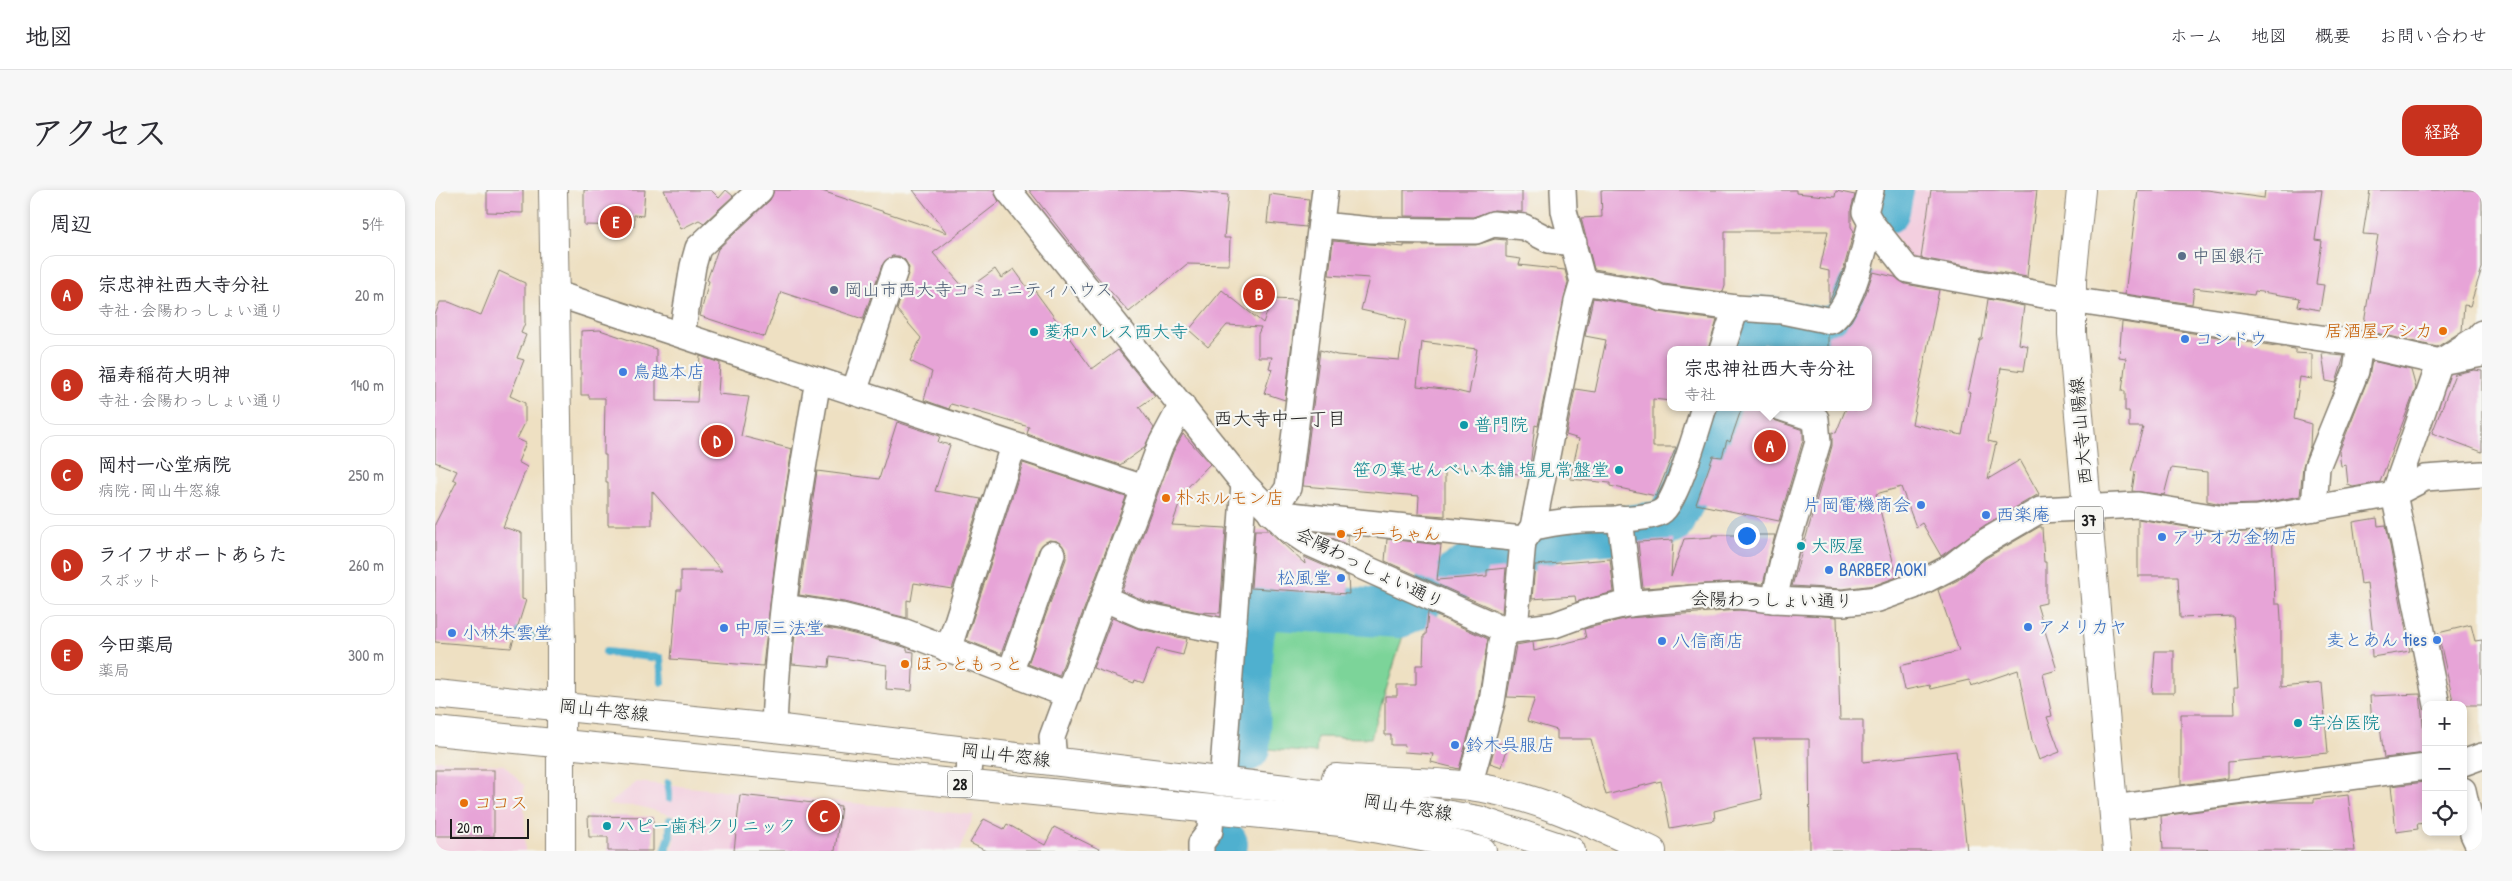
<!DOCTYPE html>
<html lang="ja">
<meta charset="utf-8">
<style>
:root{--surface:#fff;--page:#f7f7f7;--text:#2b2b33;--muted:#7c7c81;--line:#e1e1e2;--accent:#c8321e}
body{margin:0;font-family:"Patrick Hand","Klee One",sans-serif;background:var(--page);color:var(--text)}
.controls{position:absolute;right:15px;bottom:15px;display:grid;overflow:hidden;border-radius:10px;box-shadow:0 2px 8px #0003}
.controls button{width:45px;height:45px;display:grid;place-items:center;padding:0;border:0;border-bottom:1px solid var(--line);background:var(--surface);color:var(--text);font:25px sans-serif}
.scale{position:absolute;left:15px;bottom:12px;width:79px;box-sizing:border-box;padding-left:5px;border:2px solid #1c1c1c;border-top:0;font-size:14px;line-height:18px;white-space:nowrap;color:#1c1c1c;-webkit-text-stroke:4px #f6f6f2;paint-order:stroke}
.you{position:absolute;left:1311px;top:345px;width:18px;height:18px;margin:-12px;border:4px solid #fff;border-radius:50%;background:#1a73e8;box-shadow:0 0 0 8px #1a73e833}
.badge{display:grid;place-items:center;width:32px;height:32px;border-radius:50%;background:var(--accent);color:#fff;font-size:16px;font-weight:700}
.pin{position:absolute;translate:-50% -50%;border:2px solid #fff;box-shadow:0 1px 5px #0006}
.popup{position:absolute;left:1232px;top:156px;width:205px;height:65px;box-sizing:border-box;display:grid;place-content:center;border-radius:10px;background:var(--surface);filter:drop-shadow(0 1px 4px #0005);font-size:16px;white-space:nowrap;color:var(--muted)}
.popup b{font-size:19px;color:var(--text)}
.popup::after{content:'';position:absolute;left:50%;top:100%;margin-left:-10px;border:10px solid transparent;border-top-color:var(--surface)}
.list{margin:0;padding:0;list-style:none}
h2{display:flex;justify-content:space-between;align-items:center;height:65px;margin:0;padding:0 20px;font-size:21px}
h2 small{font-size:16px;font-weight:400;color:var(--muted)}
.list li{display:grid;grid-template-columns:32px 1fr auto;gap:15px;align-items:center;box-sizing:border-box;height:80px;margin:0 10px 10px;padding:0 10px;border:1px solid var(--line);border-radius:15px}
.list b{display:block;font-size:19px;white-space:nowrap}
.list p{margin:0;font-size:16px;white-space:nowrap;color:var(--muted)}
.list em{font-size:16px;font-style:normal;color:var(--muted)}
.icon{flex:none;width:28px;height:28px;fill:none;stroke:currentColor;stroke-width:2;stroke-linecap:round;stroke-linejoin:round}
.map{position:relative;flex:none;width:2047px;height:661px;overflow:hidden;border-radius:15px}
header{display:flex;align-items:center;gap:30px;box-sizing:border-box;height:70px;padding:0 25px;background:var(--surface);border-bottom:1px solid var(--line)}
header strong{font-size:24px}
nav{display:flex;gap:28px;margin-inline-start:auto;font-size:18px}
.intro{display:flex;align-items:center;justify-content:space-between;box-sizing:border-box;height:120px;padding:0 30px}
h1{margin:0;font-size:35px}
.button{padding:12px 22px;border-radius:15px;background:var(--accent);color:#fff;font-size:18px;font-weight:700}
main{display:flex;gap:30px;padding:0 30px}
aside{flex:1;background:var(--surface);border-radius:15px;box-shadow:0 2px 8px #0003}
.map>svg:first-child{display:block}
</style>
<header>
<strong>地図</strong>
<nav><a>ホーム</a><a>地図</a><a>概要</a><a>お問い合わせ</a></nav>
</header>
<div class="intro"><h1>アクセス</h1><a class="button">経路</a></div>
<main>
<aside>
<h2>周辺<small>5件</small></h2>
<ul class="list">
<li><span class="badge">A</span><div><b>宗忠神社西大寺分社</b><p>寺社 · 会陽わっしょい通り</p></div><em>20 m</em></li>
<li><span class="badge">B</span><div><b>福寿稲荷大明神</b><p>寺社 · 会陽わっしょい通り</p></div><em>140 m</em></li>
<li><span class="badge">C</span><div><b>岡村一心堂病院</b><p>病院 · 岡山牛窓線</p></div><em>250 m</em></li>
<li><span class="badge">D</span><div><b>ライフサポートあらた</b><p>スポット</p></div><em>260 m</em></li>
<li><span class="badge">E</span><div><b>今田薬局</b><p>薬局</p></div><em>300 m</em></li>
</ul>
</aside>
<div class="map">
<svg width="2047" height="661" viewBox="0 0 2047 661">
<rect width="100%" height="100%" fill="#f6f6f2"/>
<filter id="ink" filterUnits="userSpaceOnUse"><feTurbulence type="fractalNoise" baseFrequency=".02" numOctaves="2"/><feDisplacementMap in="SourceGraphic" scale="10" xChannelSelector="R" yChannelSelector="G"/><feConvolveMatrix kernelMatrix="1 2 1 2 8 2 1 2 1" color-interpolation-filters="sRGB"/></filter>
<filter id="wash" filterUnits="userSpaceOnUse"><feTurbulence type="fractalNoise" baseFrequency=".0096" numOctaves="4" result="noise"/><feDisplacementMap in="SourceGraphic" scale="20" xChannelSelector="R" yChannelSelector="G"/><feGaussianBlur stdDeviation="1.12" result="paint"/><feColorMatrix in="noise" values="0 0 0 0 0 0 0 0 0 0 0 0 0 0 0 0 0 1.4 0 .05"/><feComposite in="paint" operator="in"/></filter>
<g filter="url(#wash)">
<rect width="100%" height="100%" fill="#eee0c2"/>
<g fill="#f3cfdf">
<polygon points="1465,0 1572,0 1561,90 1476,72 1456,40"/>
<polygon points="0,570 69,575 89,595 90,661 0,661"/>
<polygon points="202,592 539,625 524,661 237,661 243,627 203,616 172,615"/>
</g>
<polygon fill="#7cd499" stroke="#4c785a" points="827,436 971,436 936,548 882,547 881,563 821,558"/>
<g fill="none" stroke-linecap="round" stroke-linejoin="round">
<g stroke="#50b0cf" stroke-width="8">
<polyline points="73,440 96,446"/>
<polyline points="171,462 225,468 227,492"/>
<polyline points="233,593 234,608"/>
<polyline points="230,661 235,646 235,630"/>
</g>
<g stroke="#50b0cf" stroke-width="48">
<polyline points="1451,20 1455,0"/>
<path d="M1302 160C1305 153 1306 144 1310 138 1325 112 1385 159 1412 131 1418 125 1421 111 1424 102"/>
<polyline points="1192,339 1224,335 1235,331 1253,298 1282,217"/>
<polyline points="1097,357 1124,345 1182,340"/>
<polyline points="1002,399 1042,373 1077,362"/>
<path d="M811 558C812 533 810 442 822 425 827 418 834 417 842 416L964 424 981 416"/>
<polyline points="787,661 789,654"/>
</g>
</g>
<g id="blocks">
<g fill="#e7a4d7" fill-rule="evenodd">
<polygon points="52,0 88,0 88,23 52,22"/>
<polygon points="149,0 210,0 208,26 199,25 199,36 149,35"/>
<polygon points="229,0 276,0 284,8 291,0 298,6 269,33 264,30 246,39"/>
<polygon points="339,0 384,0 512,43 478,0 559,0 564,12 498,63 531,100 560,79 566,88 579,79 597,104 600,101 657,179 683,160 720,206 704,217 719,238 709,258 685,275 592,244 594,237 516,214 514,219 489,210 497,182 475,171 486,148 462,120 474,78 470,70 464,66 457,66 447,75 428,129 346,102 330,147 265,126 274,91 272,90 283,59 335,10"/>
<polygon points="594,0 742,0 793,5 789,48 795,48 794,75 752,74 694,122 658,82"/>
<polygon points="969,0 1087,0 1087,22 1059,20 1038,27 969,26"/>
<polygon points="1166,0 1361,0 1361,3 1400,7 1401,1 1420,5 1416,19 1416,37 1419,41 1408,81 1394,112 1394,81 1385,79 1393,41 1290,41 1290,96 1288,102 1229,94 1217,89 1159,79 1146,28 1167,27"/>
<polygon points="1496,0 1602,0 1592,87 1486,68"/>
<polygon points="1703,0 1772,0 1829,8 1830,0 1887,0 1880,50 1887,51 1881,94 1889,95 1885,120 1863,116 1865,108 1820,101 1819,105 1759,98 1757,114 1690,104"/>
<polygon points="1935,0 2047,0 2047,78 2035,116 2029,115 2027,141 2002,157 1928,140 1943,45 1928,44"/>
<polygon points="835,4 874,9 871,37 832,33"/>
<path d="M1060 49 1071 50V67L1086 69 1084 75 1130 80 1133 92 1103 236 1100 235 1094 285 1010 276V326L983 324 984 306 868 296 885 160 902 165 964 170 971 130 926 120 934 88 894 85 898 51 969 57V55H1041ZM987 152 1042 159 1034 204 1017 200 982 196Z"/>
<polygon points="64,81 90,93 90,133 86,143 91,145 82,168 89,170 75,206 90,213 90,233 82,249 91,253 83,272 92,277 68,337 87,343 87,409 91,410 76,458 0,452 0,334 22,291 18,289 22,281 0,272 0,125 5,112 14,112 46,125"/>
<polygon points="1438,82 1460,87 1470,94 1504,100 1477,234 1527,245 1535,202 1533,202 1545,149 1547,149 1553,109 1589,116 1584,154 1593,156 1589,181 1566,178 1553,251 1561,253 1553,289 1585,270 1604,304 1550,335 1506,366 1487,333 1481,337 1466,297 1441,304 1462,387 1440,395 1407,399 1357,396 1397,256 1397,242 1401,243 1411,218 1426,221 1427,217 1434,217 1434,160 1393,160 1393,145 1406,141 1416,131 1430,106"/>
<polygon points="787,100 828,133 837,109 862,110 850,210 829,203 837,179 834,178 837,167 823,167 823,144 826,137 792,135 773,157 754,140"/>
<polygon points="1158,108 1211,117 1223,122 1282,130 1273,160 1236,160 1236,211 1218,209 1218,257 1241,257 1221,306 1175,296 1175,293 1135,289 1144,249 1131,245 1140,199 1160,202 1171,150 1150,146"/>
<polygon points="1687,132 1860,159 1860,163 1877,164 1877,189 1865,187 1859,229 1876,234 1875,256 1868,276 1865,306 1822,314 1791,315 1772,311 1772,282 1736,278 1729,305 1697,301 1700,282 1696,281 1708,237 1694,237 1694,221 1690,221 1690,201 1687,201 1691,168 1684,167"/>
<polygon points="165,140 221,159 221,211 262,212 265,166 285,173 283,204 314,207 306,246 357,259 341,362 328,476 236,469 242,400 246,400 246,381 287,381 217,301 217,335 173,335 173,292 171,292 171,265 169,265 170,208 154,208 154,205 146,205 146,141"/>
<polygon points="1887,164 1909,166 1901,193 1891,191"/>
<polygon points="1937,171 1976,180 1981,198 1945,292 1918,297 1913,295 1911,275 1906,276 1904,262 1934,186"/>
<polygon points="2039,180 2047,181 2047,262 1997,243 2020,184"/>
<polygon points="1307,217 1320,217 1330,220 1339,230 1368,240 1368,250 1344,331 1261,314 1278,266 1287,267 1292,250 1295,252"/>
<polygon points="462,232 505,246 503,252 515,255 500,301 546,309 517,399 479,393 476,411 472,410 472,428 409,412 364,405 382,281 444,289"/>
<polygon points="748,244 775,274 749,301 737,335 791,338 785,423 764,422 711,411 687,401 738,262"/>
<polygon points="588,273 691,307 624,486 593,474 631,369 631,361 622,351 614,350 604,359 566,464 531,450"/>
<polygon points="1942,328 1943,336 1951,335 1975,461 1937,467 1936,446 1938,446 1932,393 1926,394 1918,332"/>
<polygon points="1703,329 1788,343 1837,340 1840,414 1845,414 1846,428 1846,497 1887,493 1893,563 1793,572 1793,588 1746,595 1746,524 1800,524 1799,498 1803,498 1798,426 1745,428 1743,386 1703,386"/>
<polygon points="1604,337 1607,337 1609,372 1611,372 1611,413 1602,415 1622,480 1608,484 1617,526 1612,527 1625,562 1604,570 1597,550 1583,480 1536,496 1534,490 1495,499 1494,495 1470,500 1465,476 1524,461 1503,400 1523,390 1551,368"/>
<polygon points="820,340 833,340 870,374 869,367 913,386 914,404 816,398"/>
<polygon points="886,343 913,345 913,355"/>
<polygon points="1277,345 1340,345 1328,394 1303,392 1208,398 1203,352 1238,350 1236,387 1249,349 1277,347"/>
<polygon points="952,349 1006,355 1002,390 1052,386 1052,380 1071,378 1067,423 950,371"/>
<polygon points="1175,369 1179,402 1141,412 1140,406 1097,409 1100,375"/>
<polygon points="1304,420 1402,427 1405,530 1428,530 1428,572 1521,561 1532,661 1375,661 1374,549 1319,549 1327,609 1279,621 1280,630 1235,638 1226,591 1171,605 1156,549 1122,549 1122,540 1092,531 1100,508 1072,507 1081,455 1098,452 1099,461 1151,448 1149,439 1193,428"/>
<polygon points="993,422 1053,449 1043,509 1024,579 996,572 998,564 969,562 970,555 956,555 956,545 950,545 950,506 962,506 962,495 981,495 981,475 988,475 989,445 991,445"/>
<polygon points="677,428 704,439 752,449 748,465 722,459 708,493 700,490 699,493 658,478"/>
<polygon points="361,433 403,440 466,456 472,458 472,461 479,462 477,501 451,499 452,475 395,466 394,477 357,474"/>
<polygon points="2036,435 2040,451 2047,450 2047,515 2019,515 2003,443"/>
<polygon points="1720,461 1739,461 1739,503 1717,503"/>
<polygon points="1985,504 1991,563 1949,568 1945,535 1937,535 1935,506"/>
<polygon points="1061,553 1073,555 1067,577 1055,573"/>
<rect x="0" y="580" width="59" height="66"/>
<polygon points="1991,592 1991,633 1982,634 1983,639 1961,642 1956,596"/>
<polygon points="305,605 406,616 400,661 299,661"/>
<polygon points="1913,605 1920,661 1728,659 1726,626 1833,612 1879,612 1879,609"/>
<polygon points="153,626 218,627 218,661 173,661 173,647 154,647"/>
<polygon points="549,629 569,639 572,634 610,655 619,637 668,661 551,661 535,653"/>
</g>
</g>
</g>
<g filter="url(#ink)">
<use href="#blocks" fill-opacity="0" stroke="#857e6f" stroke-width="1"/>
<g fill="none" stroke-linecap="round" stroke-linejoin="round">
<g stroke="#857e6f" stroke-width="28">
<g id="minor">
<polyline points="573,0 809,294 853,339 874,353 1071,441 1119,435 1152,423 1191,414 1259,408 1304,406 1339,410 1408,413 1443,409 1479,396 1516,377 1543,356 1605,320 1703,315 1790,329 1823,328 1959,304 1990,288 2047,284"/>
<polyline points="890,0 853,298 836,323 1088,349"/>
<polyline points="1436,0 1430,22 1436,33 1473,80 1636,110 1925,154 2005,172 2047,164"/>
<polyline points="886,35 936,40 998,41 1041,41 1058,34 1089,37 1114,50 1139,53"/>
<path d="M1148 92 1215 103 1225 108 1301 118 1347 121 1396 131C1418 115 1429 59 1436 33"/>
<polyline points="119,103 709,298"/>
<polyline points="247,144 258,76 263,58 325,0"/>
<polyline points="1287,160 1301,118"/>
<polyline points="419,202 460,80"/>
<polyline points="1879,318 1882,277 1921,181 1925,154"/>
<polyline points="1185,328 1195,414"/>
<path d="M1098 337C1110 335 1123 332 1135 331 1157 328 1209 332 1226 322 1241 314 1263 236 1269 217"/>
<polyline points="670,409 707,425 798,443"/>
<polyline points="1339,410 1350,362 1383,252 1381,229 1344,217"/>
<polyline points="350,417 406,426 470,442 633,505"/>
<polyline points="513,460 578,256"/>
<polyline points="575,483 617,364"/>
<polyline points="2002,515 1959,304 2005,172 2044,147 2047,143"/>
<path d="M339 538C343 422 363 305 383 190"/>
<polyline points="619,571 617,547 725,256 747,215"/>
<polyline points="2028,573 2047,566"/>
<polyline points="787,593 809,294"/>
<polyline points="532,595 535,561"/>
<polyline points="1034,596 1057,512 1066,453 1081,427 1088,351 1098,337 1142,112 1148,92 1129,21 1128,0"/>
<polyline points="2028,600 2038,644 2046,661"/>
<polyline points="1678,618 1991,577"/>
<polyline points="766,661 766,653 775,641 776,618"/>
</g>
</g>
<g stroke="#857e6f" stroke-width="30">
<polyline id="tertiary" points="118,0 126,456 126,661"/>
</g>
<g stroke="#857e6f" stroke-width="30">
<g id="primary">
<polyline points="1646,0 1637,90 1637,144 1682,661"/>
<polyline points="0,504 339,538 902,605 1043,630 1136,661"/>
<polyline points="0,541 906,632 1003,650 1047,661"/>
<path d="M901 588C945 592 990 590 1034 596 1098 604 1159 634 1217 661"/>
</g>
</g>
<use href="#minor" stroke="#fff" stroke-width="25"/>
<use href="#tertiary" stroke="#fff" stroke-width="28"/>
<use href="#primary" stroke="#fff" stroke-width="28"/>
</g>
</g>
<g fill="#5c6f8a" stroke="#f6f6f2" stroke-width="2">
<circle cx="1747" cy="66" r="5"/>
<circle cx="399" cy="100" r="5"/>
</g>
<g fill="#e8710a" stroke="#f6f6f2" stroke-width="2">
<circle cx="2008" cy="141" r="5"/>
<circle cx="731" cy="308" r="5"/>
<circle cx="906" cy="344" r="5"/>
<circle cx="470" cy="474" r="5"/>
<circle cx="29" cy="613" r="5"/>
</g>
<g fill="#0f9aa8" stroke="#f6f6f2" stroke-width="2">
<circle cx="599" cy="142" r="5"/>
<circle cx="1029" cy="235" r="5"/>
<circle cx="1184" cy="280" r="5"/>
<circle cx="1366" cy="356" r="5"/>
<circle cx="1863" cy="533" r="5"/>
<circle cx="172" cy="636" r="5"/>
</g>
<g fill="#3f7fe0" stroke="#f6f6f2" stroke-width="2">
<circle cx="1750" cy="149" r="5"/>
<circle cx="188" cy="182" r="5"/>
<circle cx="1486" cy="315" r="5"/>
<circle cx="1551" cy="325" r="5"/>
<circle cx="1727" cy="347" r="5"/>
<circle cx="1394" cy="380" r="5"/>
<circle cx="906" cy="388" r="5"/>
<circle cx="1593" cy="437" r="5"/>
<circle cx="289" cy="438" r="5"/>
<circle cx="17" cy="443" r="5"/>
<circle cx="2002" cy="450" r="5"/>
<circle cx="1227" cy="451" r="5"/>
<circle cx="1020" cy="555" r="5"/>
</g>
<g text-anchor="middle" stroke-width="4.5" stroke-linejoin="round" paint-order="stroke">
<g fill="#f6f6f2" stroke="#5d5d5c" stroke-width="1">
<rect x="1640" y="316.5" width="28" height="27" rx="4"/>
<rect x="512.5" y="580.5" width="25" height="27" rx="4"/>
</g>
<g font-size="16" font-weight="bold" fill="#1c1c1c">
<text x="1654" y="336">37</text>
<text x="525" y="600">28</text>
</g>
<g font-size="18" fill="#4e5e75" stroke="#f6f6f2" text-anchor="start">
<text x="1757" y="72">中国銀行</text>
<text x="409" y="106">岡山市西大寺コミュニティハウス</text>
</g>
<g font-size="18" fill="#c56008" stroke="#f6f6f2" text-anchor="start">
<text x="1998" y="147" text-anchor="end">居酒屋アシカ</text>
<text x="741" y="314">朴ホルモン店</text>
<text x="916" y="350">チーちゃん</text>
<text x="480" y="480">ほっともっと</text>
<text x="39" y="619">ココス</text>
</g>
<g font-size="18" fill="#0d838f" stroke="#f6f6f2" text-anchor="start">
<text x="609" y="148">菱和パレス西大寺</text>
<text x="1039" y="241">普門院</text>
<text x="1174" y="286" text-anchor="end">笹の葉せんべい本舗 塩見常盤堂</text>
<text x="1376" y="362">大阪屋</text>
<text x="1873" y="539">宇治医院</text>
<text x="182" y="642">ハピー歯科クリニック</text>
</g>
<g font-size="18" fill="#366cbe" stroke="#f6f6f2" text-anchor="start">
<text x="1760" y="155">コンドウ</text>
<text x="198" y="188">鳥越本店</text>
<text x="1476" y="321" text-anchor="end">片岡電機商会</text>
<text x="1561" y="331">西楽庵</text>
<text x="1737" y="353">アサオカ金物店</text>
<text x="1404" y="386">BARBER AOKI</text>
<text x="896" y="394" text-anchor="end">松風堂</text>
<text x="1603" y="443">アメリカヤ</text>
<text x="299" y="444">中原三法堂</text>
<text x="27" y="449">小林朱雲堂</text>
<text x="1992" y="456" text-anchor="end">麦とあん ties</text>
<text x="1237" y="457">八信商店</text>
<text x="1030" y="561">鈴木呉服店</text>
</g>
<g font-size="18" fill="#1c1c1c" stroke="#f6f6f2">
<text transform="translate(1646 241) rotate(-95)" y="6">西大寺山陽線</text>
<text transform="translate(935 378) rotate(26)" y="6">会陽わっしょい通り</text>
<text transform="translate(1337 410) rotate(1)" y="6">会陽わっしょい通り</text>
<text transform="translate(169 520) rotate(6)" y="6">岡山牛窓線</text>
<text transform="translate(571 565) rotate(7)" y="6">岡山牛窓線</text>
<text transform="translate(973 617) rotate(9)" y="6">岡山牛窓線</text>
</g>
<g font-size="19" fill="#1c1c1c" stroke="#f6f6f2">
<text x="845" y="235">西大寺中一丁目</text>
</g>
</g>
</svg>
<div class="controls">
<button>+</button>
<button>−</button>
<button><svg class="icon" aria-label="locate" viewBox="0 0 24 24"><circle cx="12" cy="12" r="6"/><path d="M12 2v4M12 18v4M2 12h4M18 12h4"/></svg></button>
</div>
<div class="scale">20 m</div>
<div class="you"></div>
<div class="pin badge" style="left:1335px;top:256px">A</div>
<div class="popup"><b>宗忠神社西大寺分社</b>寺社</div>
<div class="pin badge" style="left:824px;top:104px">B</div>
<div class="pin badge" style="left:389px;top:626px">C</div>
<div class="pin badge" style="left:282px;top:251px">D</div>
<div class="pin badge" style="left:181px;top:32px">E</div>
</div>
</main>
